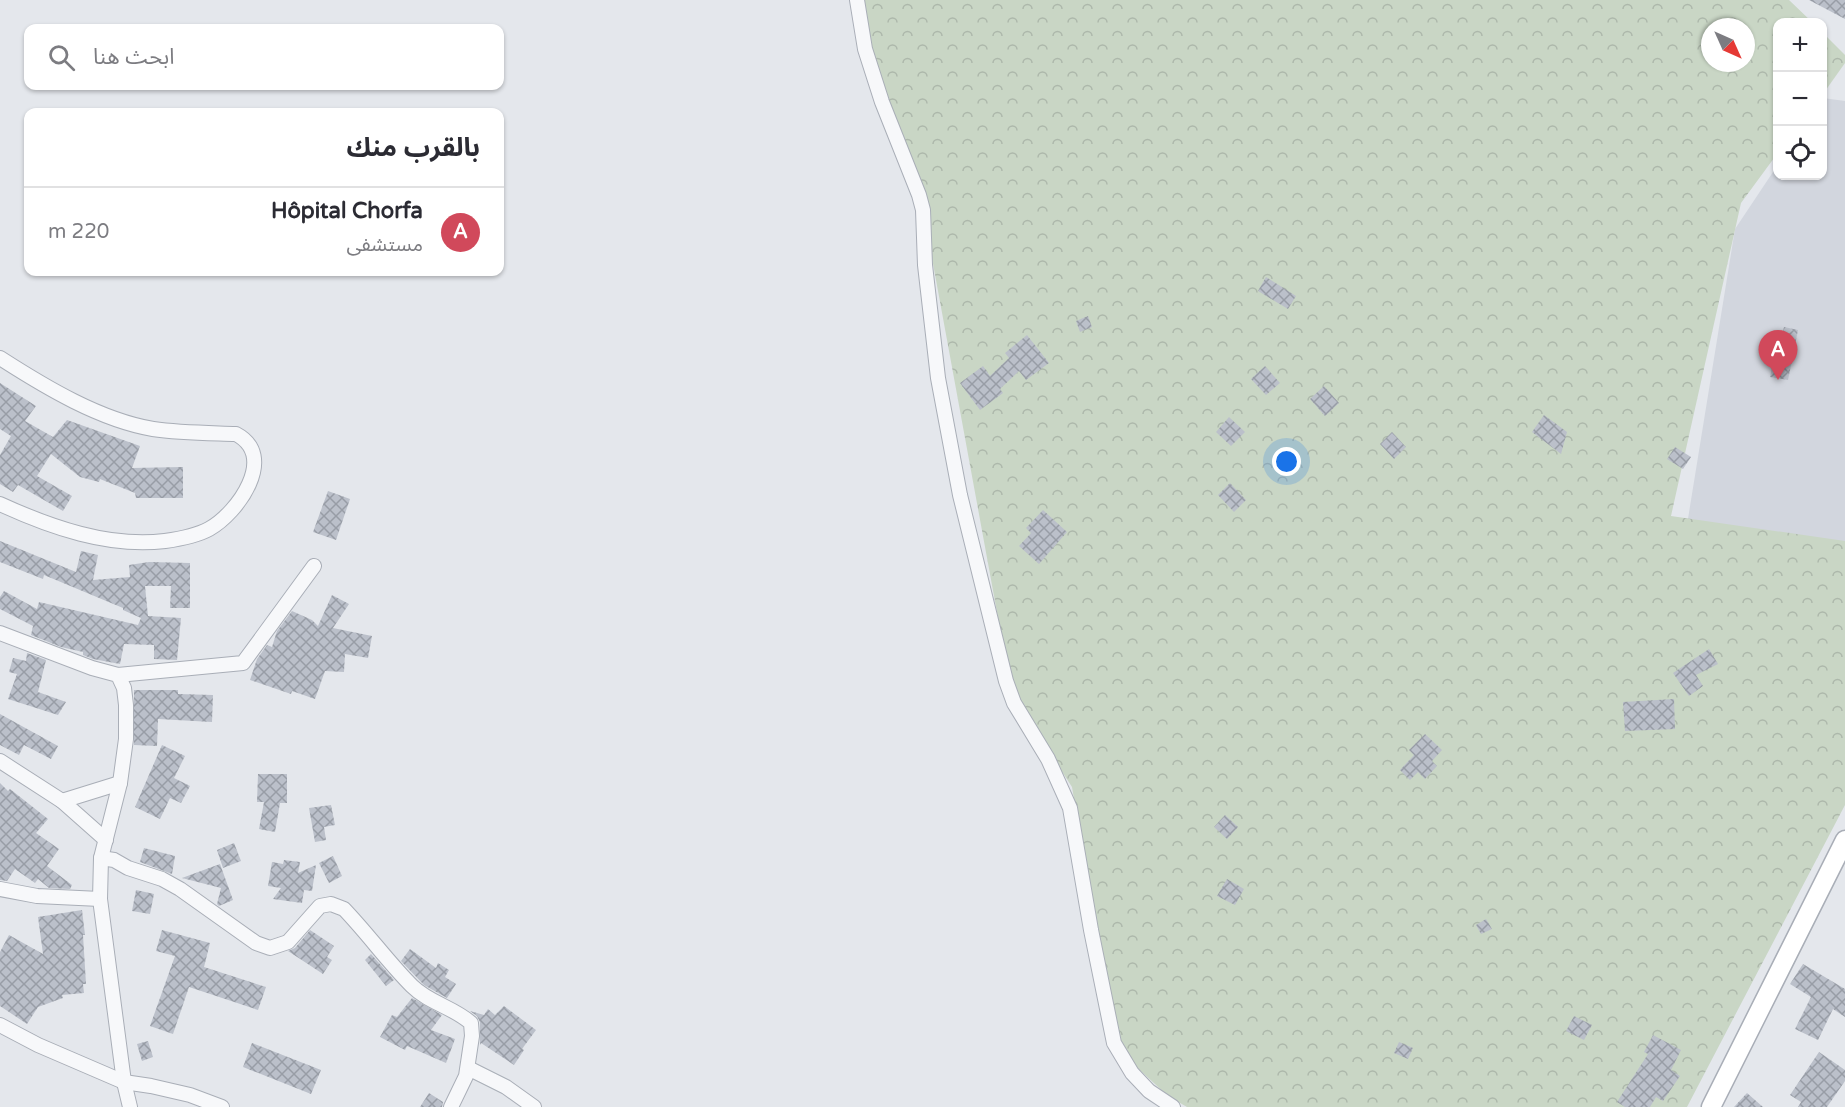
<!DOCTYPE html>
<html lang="ar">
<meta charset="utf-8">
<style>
:root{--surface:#fff;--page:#f7f7f7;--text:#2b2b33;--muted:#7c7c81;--line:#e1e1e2;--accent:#d1495b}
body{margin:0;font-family:"Varela Round","Noto Sans Arabic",sans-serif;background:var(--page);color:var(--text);direction:rtl}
.controls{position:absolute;right:18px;top:18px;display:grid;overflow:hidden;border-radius:12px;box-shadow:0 2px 4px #0004}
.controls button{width:54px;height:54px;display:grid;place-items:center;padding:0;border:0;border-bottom:2px solid var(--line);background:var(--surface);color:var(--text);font:30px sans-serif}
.compass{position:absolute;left:1701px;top:18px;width:54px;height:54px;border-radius:50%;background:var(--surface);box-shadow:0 2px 4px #0004;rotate:135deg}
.you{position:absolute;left:1287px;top:462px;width:21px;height:21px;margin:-15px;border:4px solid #fff;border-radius:50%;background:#1a73e8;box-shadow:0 0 0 9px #1a73e833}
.badge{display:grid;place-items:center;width:39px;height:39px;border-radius:50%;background:var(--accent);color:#fff;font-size:20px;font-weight:700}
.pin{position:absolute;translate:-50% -50px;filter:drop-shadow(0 2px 3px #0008)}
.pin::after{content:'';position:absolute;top:32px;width:21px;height:18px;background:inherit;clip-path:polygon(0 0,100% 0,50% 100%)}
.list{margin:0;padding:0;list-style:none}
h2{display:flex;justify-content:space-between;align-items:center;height:78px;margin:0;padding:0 24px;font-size:26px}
h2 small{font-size:20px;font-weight:400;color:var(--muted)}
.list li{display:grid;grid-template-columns:39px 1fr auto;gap:18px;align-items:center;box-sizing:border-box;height:90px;padding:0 24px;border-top:2px solid var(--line)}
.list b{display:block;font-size:22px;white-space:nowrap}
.list p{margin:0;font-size:20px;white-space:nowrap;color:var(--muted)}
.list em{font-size:20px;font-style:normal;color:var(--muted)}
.icon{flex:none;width:33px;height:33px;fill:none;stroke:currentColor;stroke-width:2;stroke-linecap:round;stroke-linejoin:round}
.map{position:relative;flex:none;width:1845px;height:1107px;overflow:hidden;direction:ltr}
.search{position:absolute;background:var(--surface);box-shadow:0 2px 4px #0004;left:24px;top:24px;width:480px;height:66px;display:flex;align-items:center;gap:15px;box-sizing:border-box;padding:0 21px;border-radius:12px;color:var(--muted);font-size:22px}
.panel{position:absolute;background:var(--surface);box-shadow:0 2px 4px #0004;left:24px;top:108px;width:480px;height:168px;border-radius:12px;direction:rtl}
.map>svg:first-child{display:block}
</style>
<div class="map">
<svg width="1845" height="1107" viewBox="0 0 1845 1107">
<defs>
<pattern id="park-crowns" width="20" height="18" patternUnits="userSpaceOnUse" patternTransform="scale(1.5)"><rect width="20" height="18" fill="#c9d6c5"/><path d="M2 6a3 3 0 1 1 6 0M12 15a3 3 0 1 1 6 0" fill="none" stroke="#adb8ab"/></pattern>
<pattern id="building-cross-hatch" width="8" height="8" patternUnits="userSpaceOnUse" patternTransform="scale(1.5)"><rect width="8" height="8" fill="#bbc0ca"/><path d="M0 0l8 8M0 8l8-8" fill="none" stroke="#989da6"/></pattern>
</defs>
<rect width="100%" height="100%" fill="#e4e7ec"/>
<polygon fill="#d2d6de" points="1823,98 1845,101 1845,558 1686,531 1735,229 1777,166 1778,176 1822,176"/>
<g fill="url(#park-crowns)" fill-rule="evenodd">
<path d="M863 0H1789L1812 22H1778L1777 154 1741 203 1671 516 1845 541V805L1687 1107H1187L1168 1096 1117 1049 1072 787 1012 694 927 231 871 79ZM1710 27H1746V63H1710Z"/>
<polygon points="1823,33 1845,55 1845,63 1823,94"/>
</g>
<g fill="url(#building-cross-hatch)">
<polygon points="1809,0 1845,0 1845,19"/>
<polygon points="1266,277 1296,296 1288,309 1258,291"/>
<polygon points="1088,316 1092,327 1080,332 1076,321"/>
<polygon points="1784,327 1798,330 1788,380 1770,377 1774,356 1776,357"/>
<polygon points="1027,335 1049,363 1026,380 1019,371 1000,389 1003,393 980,410 960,383 983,366 990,376 1009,358 1005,353"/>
<polygon points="1265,366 1280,383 1266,395 1251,379"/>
<polygon points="0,383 36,406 25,421 53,437 67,420 140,446 132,468 183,467 183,498 136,498 135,493 100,479 99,482 80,477 51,454 37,476 72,496 63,511 18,485 13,492 0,484 0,455 11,436 0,429"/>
<polygon points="1324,386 1339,403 1325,416 1310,399"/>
<polygon points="1544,415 1567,432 1561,454 1532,432"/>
<polygon points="1229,417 1245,432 1231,446 1216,432"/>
<polygon points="1392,432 1406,447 1394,459 1380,444"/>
<polygon points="1675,447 1691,457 1683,469 1667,459"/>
<polygon points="1230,483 1246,500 1234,512 1218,495"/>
<polygon points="328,491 350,499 336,540 313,532"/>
<polygon points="1043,510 1067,532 1039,564 1019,546 1031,533 1026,528"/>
<polygon points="0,541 76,572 81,551 98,555 93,580 130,577 129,565 149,562 190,563 190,608 170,608 171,586 145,586 148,616 181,618 177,660 154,659 154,645 124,644 120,664 93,659 83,655 83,652 61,647 31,635 33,626 0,609 0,597 4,591 37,609 39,602 138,625 141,618 123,610 123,608 44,575 43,579 0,562"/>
<polygon points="332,595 349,604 333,628 372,636 368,658 345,654 344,672 325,671 315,699 292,691 291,694 250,680 257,659 267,645 272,647 277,631 292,611 312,620 318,626"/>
<polygon points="1709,649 1718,664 1696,675 1703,686 1689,696 1673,673"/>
<polygon points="27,653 46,660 38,692 66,702 58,715 8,699 17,674 9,672 13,658 26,661"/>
<polygon points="134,690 178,690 178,694 213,695 212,722 158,719 157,746 134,745"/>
<polygon points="1674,699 1675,729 1625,731 1623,702"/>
<polygon points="0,714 58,746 51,759 24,745 19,755 0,745"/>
<polygon points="1425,734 1442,750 1432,761 1437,766 1425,779 1418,772 1410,780 1400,770 1414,755 1409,750"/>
<polygon points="162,745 185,756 174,778 190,786 181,803 170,798 160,819 135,807"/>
<polygon points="258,774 287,774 287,803 280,803 275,832 259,829 264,802 257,802"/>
<polygon points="0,783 8,791 10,789 48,819 36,833 59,849 47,866 72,885 70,889 49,888 38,879 35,883 15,869 7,881 0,880"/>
<polygon points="331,805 335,825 324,827 326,840 315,842 309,808"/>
<polygon points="1225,815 1238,827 1227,839 1214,827"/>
<polygon points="234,843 241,861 223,868 217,850"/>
<polygon points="144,848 175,856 172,874 140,862"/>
<polygon points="333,856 342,876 329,883 319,863"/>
<polygon points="284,860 300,862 298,873 316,865 312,891 304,890 302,903 273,899 281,888 268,886 272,862 283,864"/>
<polygon points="220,864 233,900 219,906 217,904 221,888 182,878"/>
<polygon points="1227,879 1244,889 1235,905 1217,896"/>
<polygon points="136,890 154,894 150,914 132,911"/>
<polygon points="82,910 85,935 83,935 86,984 83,984 84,993 62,995 63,998 38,1007 27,1024 0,1006 0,952 9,935 43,954 38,917"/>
<polygon points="1486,919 1492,929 1481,934 1476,925"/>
<polygon points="162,930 210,943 204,967 266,987 258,1010 189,987 173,1034 150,1026 175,956 156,951"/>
<polygon points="310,930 334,946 327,957 332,960 323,974 288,951 295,948"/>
<polygon points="410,949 436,968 438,963 449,970 445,977 456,984 447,998 424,985 401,961"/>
<polygon points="371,954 394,980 386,986 365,960"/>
<polygon points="1803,964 1845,989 1845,1017 1833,1009 1818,1040 1795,1029 1811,997 1790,984"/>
<polygon points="412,998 442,1015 431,1030 455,1039 446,1063 407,1046 405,1050 380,1037 392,1015 397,1017"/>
<polygon points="504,1006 536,1030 522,1049 524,1050 514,1065 481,1043 480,1045 480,1022 477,1016 470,1011 484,1015 488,1009 495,1015"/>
<polygon points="1574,1016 1592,1025 1584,1040 1566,1031"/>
<polygon points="1653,1035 1681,1050 1671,1070 1680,1076 1663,1101 1656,1097 1650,1107 1625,1107 1617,1102 1648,1054 1644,1052"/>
<polygon points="148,1041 153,1057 142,1061 137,1044"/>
<polygon points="1399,1042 1413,1048 1408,1059 1394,1053"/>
<polygon points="252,1043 321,1070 311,1094 243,1067"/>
<polygon points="1819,1052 1845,1070 1845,1081 1827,1107 1798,1107 1801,1102 1790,1095"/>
<polygon points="429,1093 443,1102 442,1107 420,1107"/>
<polygon points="1747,1093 1763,1107 1734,1107"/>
</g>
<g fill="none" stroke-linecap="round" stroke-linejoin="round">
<g stroke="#a9aeb7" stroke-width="16">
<g id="minor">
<polyline points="857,0 865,49 882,102 919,195 923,210 925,265 938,378 960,495 1006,681 1014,703 1048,759 1070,808 1091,930 1114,1043 1132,1073 1149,1091 1173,1107"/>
<path d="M0 358C45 387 100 420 153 429 180 433 209 433 236 434 278 456 238 513 209 529 196 536 179 539 165 541 109 548 50 527 0 504"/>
<polyline points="0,633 92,668 118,675 124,688 126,705 126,739 120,783 101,858 100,899 124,1082 130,1107"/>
<polyline points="118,675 243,663 314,566"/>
<polyline points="0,761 62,801"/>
<polyline points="106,840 62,801 120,783"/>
<path d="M101 858 114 860 128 868 162 879 180 889 256 943 270 948 288 942 320 906 331 904 344 909C368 934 388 962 412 986 429 1003 453 1007 471 1023L472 1036 466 1076 451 1107"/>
<polyline points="0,889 37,896 100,899"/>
<polyline points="0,1025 38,1045 124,1082 151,1086 190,1095 222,1107"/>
<polyline points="468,1068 506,1087 534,1107"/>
</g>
</g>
<g stroke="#a9aeb7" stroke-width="21">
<polyline id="secondary" points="1711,1107 1845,840"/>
</g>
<use href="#minor" stroke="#f7f8fa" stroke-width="14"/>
<use href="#secondary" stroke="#fff" stroke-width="18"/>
</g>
</svg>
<div class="controls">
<button>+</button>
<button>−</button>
<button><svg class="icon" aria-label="locate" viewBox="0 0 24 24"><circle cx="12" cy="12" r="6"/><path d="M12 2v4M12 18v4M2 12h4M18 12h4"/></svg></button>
</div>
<svg class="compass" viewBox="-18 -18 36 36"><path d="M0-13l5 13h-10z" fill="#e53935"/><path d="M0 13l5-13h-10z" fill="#7c7c81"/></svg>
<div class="you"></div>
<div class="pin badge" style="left:1778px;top:380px">A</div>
<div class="search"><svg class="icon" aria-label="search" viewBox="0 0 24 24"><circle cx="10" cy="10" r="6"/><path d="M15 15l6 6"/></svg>ابحث هنا</div>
<section class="panel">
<h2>بالقرب منك<small></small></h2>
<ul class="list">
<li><span class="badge">A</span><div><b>Hôpital Chorfa</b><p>مستشفى</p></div><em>220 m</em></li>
</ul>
</section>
</div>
